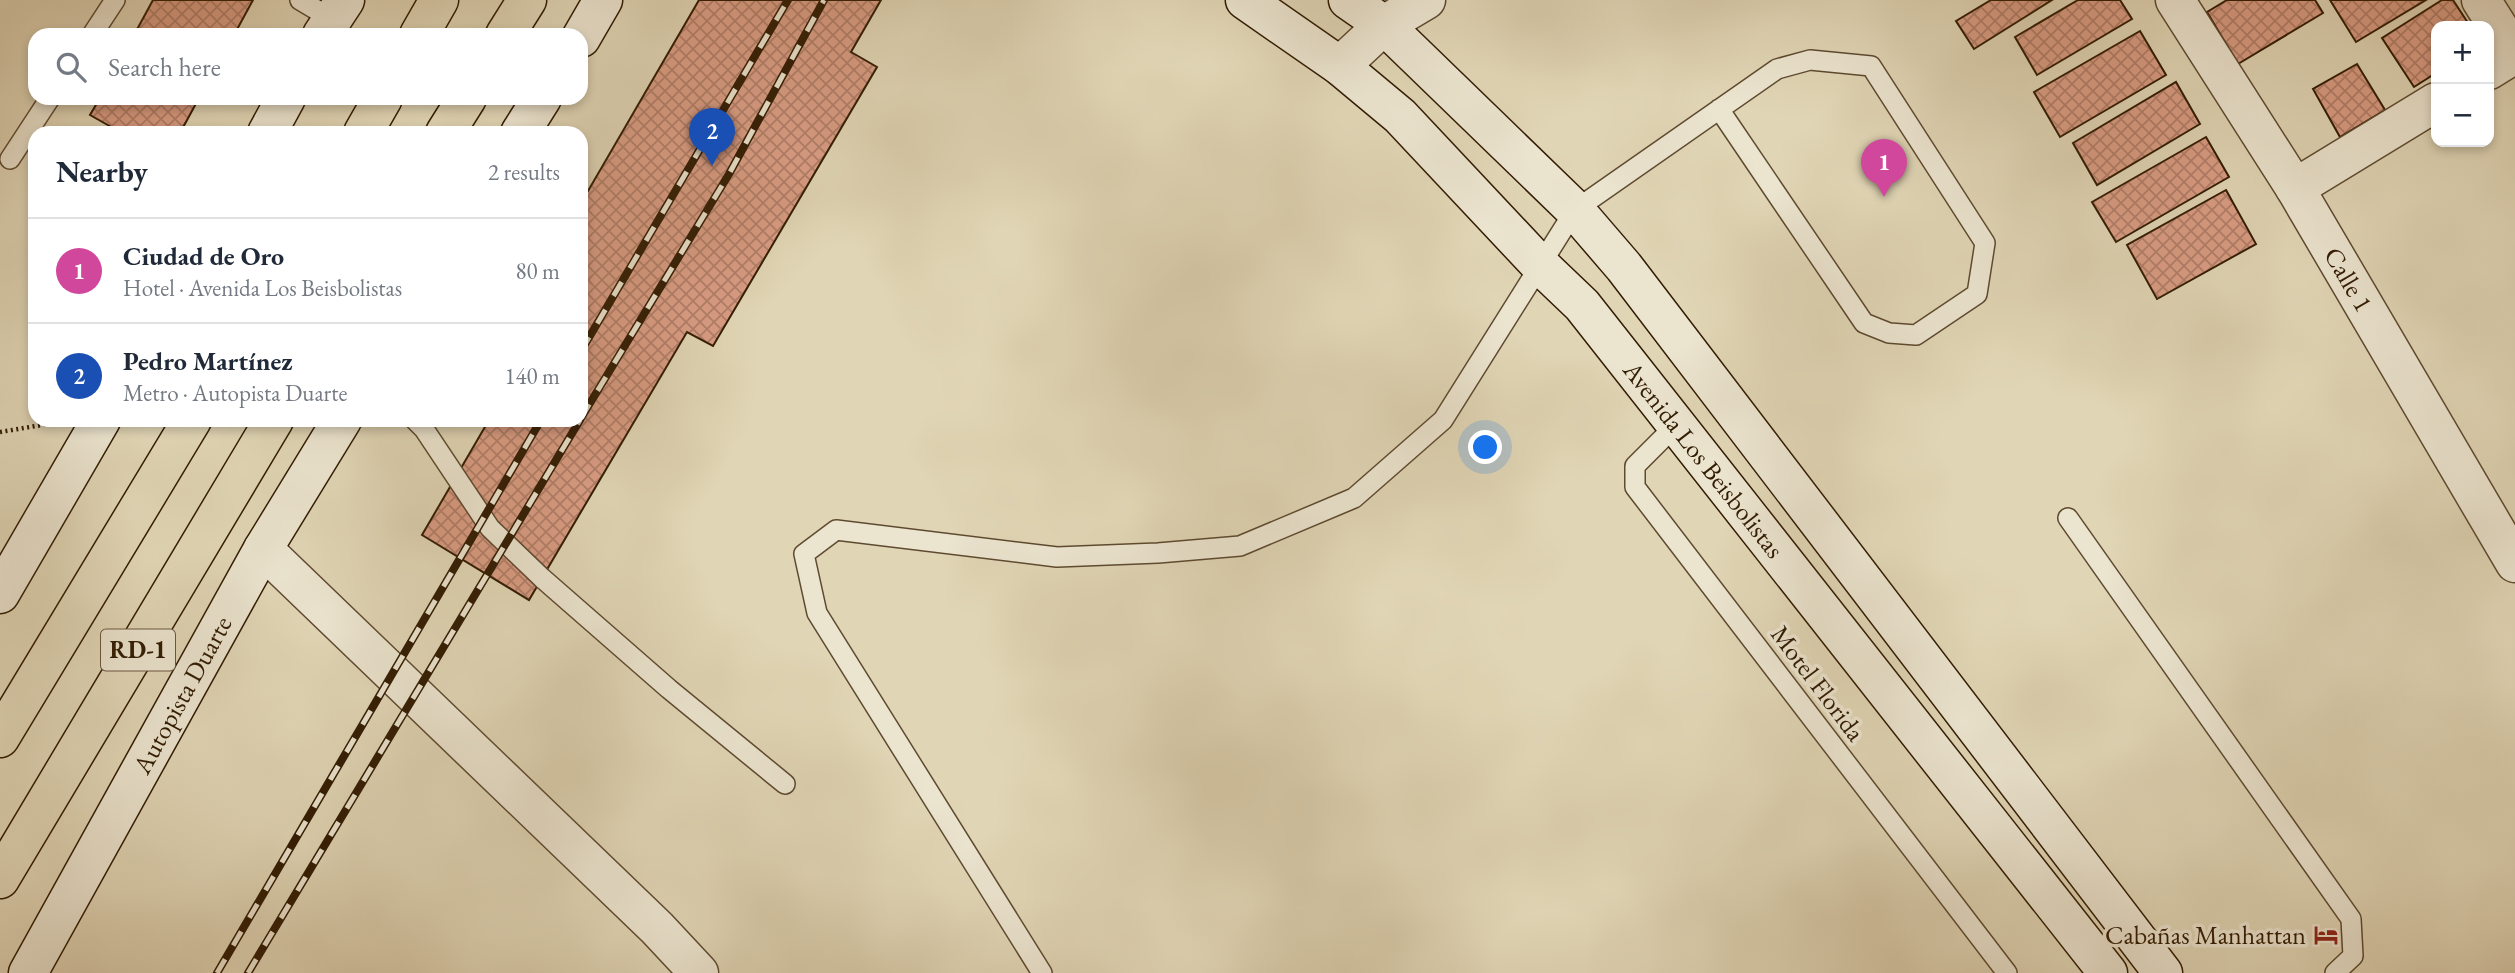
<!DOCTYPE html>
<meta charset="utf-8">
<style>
:root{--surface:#fff;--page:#f2f2f3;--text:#1f2937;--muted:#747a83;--line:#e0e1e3;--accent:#d93025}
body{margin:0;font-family:"EB Garamond",serif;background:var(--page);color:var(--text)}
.controls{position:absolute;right:21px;top:21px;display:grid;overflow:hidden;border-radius:14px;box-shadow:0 4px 10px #0003}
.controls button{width:63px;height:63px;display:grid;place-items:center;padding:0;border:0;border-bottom:2px solid var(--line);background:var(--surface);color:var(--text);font:35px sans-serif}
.you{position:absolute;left:1486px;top:448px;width:24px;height:24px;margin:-18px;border:5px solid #fff;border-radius:50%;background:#1a73e8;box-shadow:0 0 0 10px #1a73e833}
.badge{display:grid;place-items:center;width:46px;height:46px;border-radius:50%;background:var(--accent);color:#fff;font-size:23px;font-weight:700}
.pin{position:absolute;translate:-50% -58px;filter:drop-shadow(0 2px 4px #0008)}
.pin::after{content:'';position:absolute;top:37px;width:24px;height:21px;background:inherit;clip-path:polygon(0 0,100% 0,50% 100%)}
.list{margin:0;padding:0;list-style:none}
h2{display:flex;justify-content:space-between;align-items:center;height:91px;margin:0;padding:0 28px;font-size:30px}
h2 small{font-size:23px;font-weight:400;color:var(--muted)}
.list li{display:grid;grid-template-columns:46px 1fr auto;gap:21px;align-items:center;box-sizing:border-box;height:105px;padding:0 28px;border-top:2px solid var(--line)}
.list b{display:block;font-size:26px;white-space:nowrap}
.list p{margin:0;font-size:23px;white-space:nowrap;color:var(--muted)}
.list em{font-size:23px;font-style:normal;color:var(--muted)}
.icon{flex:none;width:38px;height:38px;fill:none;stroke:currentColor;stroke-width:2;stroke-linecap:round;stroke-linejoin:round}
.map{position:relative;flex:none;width:2515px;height:973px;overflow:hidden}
.search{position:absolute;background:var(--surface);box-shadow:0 4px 10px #0003;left:28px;top:28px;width:560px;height:77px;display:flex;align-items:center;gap:18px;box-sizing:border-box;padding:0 24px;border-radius:21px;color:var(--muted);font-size:26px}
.panel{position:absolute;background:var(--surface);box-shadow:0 4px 10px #0003;left:28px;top:126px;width:560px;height:301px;border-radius:21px}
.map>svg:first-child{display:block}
</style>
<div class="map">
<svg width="2515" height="973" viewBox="0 0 2515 973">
<defs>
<pattern id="building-cross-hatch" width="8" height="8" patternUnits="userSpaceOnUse" patternTransform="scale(1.75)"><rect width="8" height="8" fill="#d99c83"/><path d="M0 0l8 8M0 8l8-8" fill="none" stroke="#b17e69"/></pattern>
</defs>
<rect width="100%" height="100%" fill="#e0d5b5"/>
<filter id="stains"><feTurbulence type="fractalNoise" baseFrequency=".00286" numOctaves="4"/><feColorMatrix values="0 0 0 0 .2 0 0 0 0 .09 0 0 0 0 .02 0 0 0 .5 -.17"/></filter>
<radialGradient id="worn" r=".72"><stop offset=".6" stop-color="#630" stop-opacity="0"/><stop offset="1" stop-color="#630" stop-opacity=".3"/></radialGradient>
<g fill="url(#building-cross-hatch)" stroke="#321c03" stroke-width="2">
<polygon points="153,0 253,0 234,35 134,35"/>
<polygon points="699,0 881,0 851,52 877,67 713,346 687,332 529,600 422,535 489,420 581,420 581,203"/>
<polygon points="1991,0 2052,0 1974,49 1956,21"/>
<polygon points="2078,0 2120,0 2132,19 2037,75 2015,37"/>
<polygon points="2227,0 2315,0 2323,13 2238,64 2207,12"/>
<polygon points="2330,0 2426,0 2356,42"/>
<polygon points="2442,0 2453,0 2470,26 2436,26 2436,73 2414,87 2382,38"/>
<polygon points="2140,31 2166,75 2060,137 2034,92"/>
<polygon points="2357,64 2385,110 2340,137 2313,89"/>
<polygon points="2176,82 2200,124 2097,185 2073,143"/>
<polygon points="100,98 199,98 180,133 122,133 90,115"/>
<polygon points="2206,137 2229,177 2116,242 2092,202"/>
<polygon points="2226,190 2256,244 2157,299 2127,245"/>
</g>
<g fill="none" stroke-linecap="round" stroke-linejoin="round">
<g stroke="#5e4a30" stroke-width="22">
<g id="service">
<polyline points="300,0 332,19"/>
<polyline points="92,35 115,0"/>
<polyline points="10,159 50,98"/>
<polyline points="415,420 424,429 490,528 542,578 669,689 785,784"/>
<polyline points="1676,425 1635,466 1635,487 2007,973"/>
<polyline points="2068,518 2351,919 2353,956 2335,973"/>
<polyline points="1042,973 817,613 804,554 836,530 1057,557 1158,553 1240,546 1354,498 1443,420 1575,210 1777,69 1810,60 1871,66 1985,243 1977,294 1916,335 1889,333 1864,323 1719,109"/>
</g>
</g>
<g stroke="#5e4a30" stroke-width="41">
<g id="minor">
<path id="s1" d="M2175 0 2295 188 2515 563"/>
<polyline points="2481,0 2515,54 2489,70"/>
<polyline points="1340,66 1384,25 1426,0"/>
<polyline points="2295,188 2436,102"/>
<polyline points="263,549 657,928 699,973"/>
</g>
</g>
<g stroke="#321c03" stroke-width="41">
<g id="secondary">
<path id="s2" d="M1245 0 1340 66 1400 116 1539 264 1582 305 2108 973"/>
<polyline points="1348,0 1384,25 1575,210 1624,267 2163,973"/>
<polyline points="322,35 345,0"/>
<polyline points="581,38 603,0"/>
<polyline points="267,133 286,98"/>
<polyline points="520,133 542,98"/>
<polyline points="0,594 101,420"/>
<path id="s3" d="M28 973 263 549 342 420"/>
</g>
</g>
<g stroke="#321c03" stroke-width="41">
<g id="motorway">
<polyline points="419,35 439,0"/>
<polyline points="505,35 527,0"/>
<polyline points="363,133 383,98"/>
<polyline points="445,133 467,98"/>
<polyline points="0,738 192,420"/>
<polyline points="0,879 274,420"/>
</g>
</g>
<polyline stroke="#321c03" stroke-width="4.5" stroke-dasharray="2 3.5" stroke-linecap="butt" points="0,432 54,423"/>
<use href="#service" stroke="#ebe4cf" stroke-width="19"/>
<use href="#minor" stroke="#ebe4cf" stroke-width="38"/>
<use href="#secondary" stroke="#ebe4cf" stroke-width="38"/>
<use href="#motorway" stroke="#e0d5b5" stroke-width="38"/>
<g stroke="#321c03" stroke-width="8">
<g id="rail">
<polyline points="581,351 788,0"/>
<polyline points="581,418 729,174 824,0"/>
<polyline points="217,973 541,420"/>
<polyline points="248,973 580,420"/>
</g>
</g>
<use href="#rail" stroke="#ebe4cf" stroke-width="5" stroke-dasharray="16" stroke-linecap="butt"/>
</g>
<defs>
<g id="hotel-bare" transform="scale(1.89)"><path d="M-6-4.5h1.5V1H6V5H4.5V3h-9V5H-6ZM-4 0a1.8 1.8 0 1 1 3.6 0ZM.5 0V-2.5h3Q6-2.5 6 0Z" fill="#8f2418" stroke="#ebe4cf" stroke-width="2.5" paint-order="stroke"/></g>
</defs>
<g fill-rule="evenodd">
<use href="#hotel-bare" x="2326" y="935"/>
</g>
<g text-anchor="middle" stroke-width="7" stroke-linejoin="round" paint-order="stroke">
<rect fill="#ebe4cf" stroke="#6a5840" stroke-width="2" x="101" y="629.5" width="74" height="41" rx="5"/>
<g font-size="24" font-weight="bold" fill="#321c03">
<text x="138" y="658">RD-1</text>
</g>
<g font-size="26" fill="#321c03" stroke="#ebe4cf">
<text dy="9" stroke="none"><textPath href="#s1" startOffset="329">Calle 1</textPath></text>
<text dy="9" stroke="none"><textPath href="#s2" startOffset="653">Avenida Los Beisbolistas</textPath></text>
<text transform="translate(1818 683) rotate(53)" y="9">Motel Florida</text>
<text dy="9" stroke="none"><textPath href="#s3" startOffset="318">Autopista Duarte</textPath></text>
</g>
<g font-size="26" fill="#321c03" stroke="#ebe4cf" text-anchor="end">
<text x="2306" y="944">Cabañas Manhattan</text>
</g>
</g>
<rect width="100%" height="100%" filter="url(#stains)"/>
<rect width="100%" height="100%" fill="url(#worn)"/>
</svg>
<div class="controls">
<button>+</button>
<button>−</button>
</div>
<div class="you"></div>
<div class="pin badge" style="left:1884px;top:197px;background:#d1479c">1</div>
<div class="pin badge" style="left:712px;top:166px;background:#1a4fb4">2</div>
<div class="search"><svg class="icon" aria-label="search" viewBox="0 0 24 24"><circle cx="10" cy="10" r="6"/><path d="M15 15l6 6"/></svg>Search here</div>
<section class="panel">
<h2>Nearby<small>2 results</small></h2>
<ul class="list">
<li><span class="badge" style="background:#d1479c">1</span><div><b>Ciudad de Oro</b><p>Hotel · Avenida Los Beisbolistas</p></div><em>80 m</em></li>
<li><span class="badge" style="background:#1a4fb4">2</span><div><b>Pedro Martínez</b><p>Metro · Autopista Duarte</p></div><em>140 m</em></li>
</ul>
</section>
</div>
